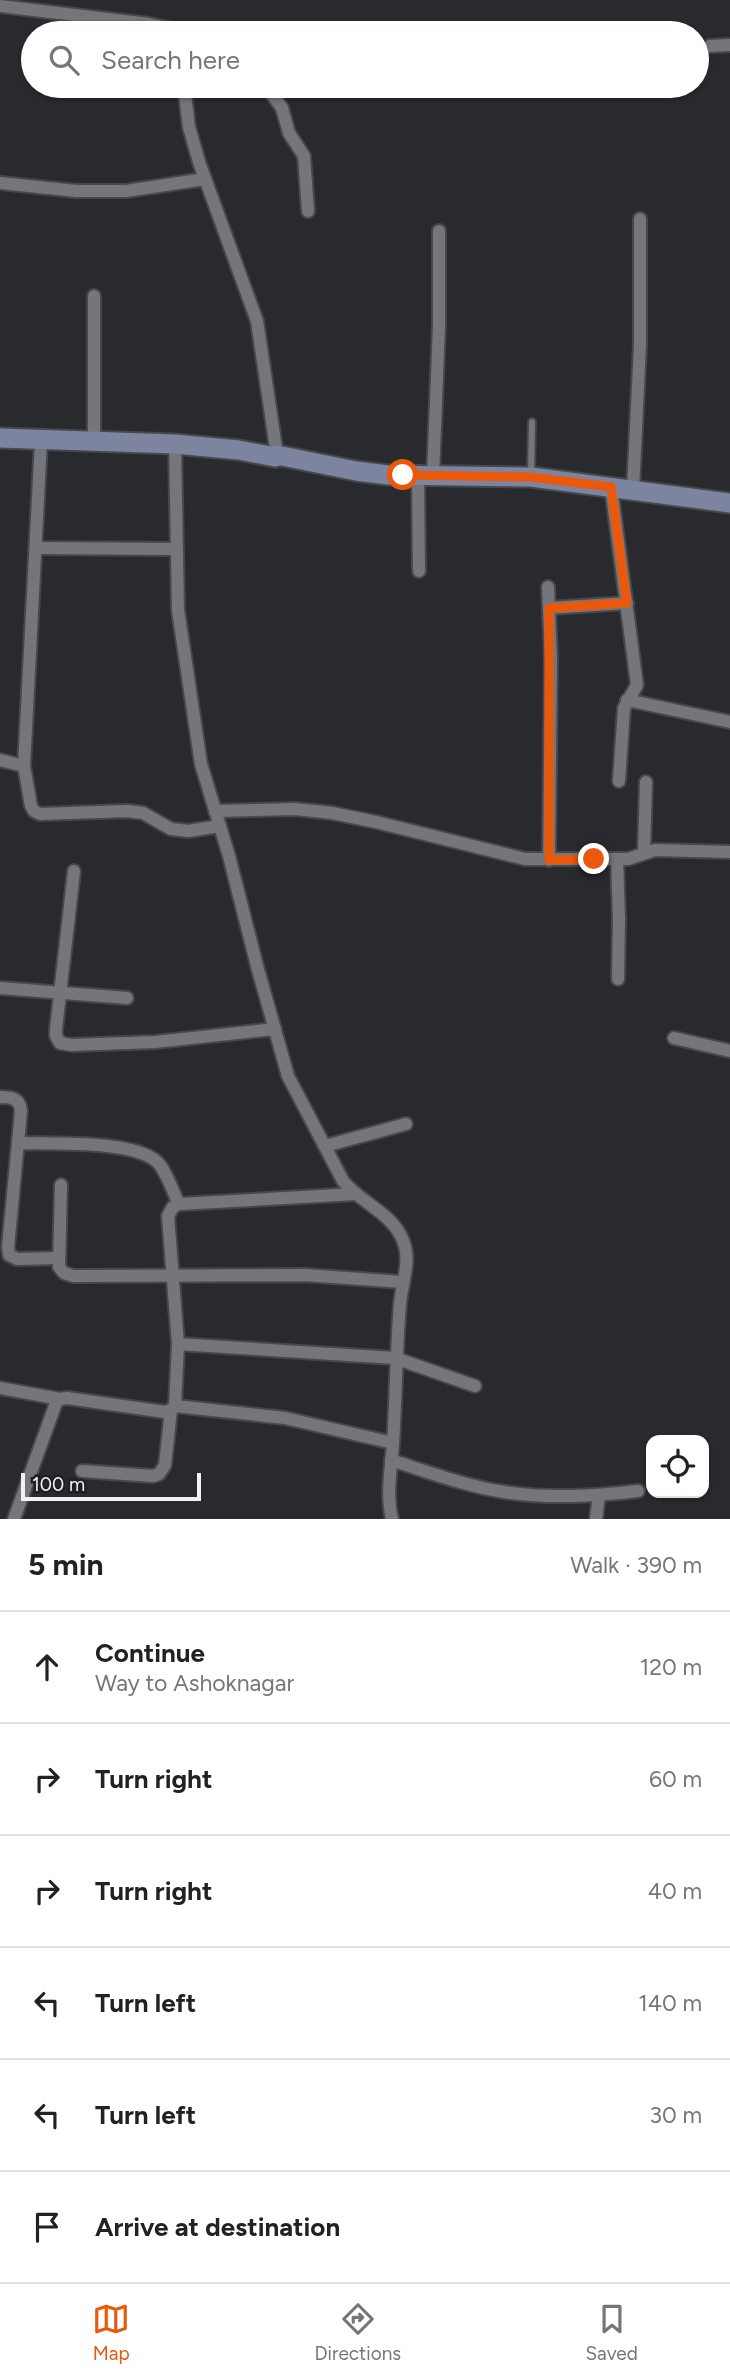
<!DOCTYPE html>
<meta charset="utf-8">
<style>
:root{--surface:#fff;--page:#f2f2f2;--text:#222;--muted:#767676;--line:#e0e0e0;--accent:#ea580c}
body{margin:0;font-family:Figtree,sans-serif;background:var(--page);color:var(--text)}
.controls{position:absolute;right:21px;bottom:21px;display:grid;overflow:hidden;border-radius:14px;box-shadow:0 2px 5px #0004}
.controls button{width:63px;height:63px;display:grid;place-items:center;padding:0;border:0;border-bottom:2px solid var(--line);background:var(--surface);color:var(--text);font:35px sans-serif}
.scale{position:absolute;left:21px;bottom:18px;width:180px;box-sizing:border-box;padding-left:7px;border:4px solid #f0f1f4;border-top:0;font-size:19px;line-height:24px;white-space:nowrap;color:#f0f1f4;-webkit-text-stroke:5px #1f2024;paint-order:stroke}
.stop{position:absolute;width:21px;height:21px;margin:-16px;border:5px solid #ea580c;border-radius:50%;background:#fff}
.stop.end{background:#ea580c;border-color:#fff;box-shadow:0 2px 7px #0008}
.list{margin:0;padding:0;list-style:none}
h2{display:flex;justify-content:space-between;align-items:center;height:91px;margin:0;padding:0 28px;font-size:30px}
h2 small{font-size:23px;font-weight:400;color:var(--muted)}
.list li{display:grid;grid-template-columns:46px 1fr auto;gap:21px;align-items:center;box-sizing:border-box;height:112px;padding:0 28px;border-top:2px solid var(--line)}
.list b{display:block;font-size:26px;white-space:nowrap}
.list p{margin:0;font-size:23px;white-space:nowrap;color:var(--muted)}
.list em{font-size:23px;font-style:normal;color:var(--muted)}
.icon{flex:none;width:38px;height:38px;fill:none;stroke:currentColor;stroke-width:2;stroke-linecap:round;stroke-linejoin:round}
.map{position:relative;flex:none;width:730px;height:1519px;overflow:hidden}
.search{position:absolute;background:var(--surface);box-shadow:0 2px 5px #0004;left:21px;right:21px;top:21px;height:77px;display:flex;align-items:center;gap:18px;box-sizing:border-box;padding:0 24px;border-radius:38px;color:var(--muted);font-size:26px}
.sheet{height:763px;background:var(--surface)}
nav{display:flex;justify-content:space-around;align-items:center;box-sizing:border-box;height:98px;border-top:2px solid var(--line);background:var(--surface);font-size:19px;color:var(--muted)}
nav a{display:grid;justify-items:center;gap:4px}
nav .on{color:var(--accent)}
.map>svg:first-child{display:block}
</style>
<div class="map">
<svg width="730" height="1519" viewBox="0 0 730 1519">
<rect width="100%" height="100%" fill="#292a2e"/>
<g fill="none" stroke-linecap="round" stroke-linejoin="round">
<g stroke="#47484b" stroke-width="10">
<polyline id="lane" points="531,475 532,422"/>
</g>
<g stroke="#47484b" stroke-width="16">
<g id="street">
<polyline points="0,6 149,24 168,28 176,33"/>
<polyline points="710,46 730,45"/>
<polyline points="184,86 189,127 199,162 257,321 277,455"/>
<polyline points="266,86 282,108 289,133 304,156 308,211"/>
<polyline points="0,183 76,191 126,191 205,179"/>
<polyline points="94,296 94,442"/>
<path d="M175 444 178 610 201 764 229 856 257 966 288 1076 343 1181C360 1202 389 1212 401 1236 413 1258 402 1281 400 1304 396 1351 396 1398 393 1444 391 1469 386 1494 392 1519"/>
<polyline points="418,476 419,571"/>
<polyline points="433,476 439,326 439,231"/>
<polyline points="611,487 637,685 624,708 619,781"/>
<polyline points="633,490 640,345 640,219"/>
<polyline points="36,548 176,549"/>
<polyline points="548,587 551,658 549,860"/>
<polyline points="549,608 627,603"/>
<polyline points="627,700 730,722"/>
<polyline points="0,760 24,766 31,806 34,811 40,814 128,811 143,813 171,829 188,831 220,826"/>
<polyline points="24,766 41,441"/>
<polyline points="215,811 295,809 332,813 376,822 525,859 628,859 655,850 730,852"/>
<polyline points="644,853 646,782"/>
<polyline points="617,859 619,919 618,979"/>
<polyline points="74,871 56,1029 56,1036 60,1043 71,1045 155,1042 275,1029"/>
<polyline points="0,988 127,998"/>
<polyline points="674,1038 730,1051"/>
<path d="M0 1097C11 1097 20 1098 21 1111L8 1247 9 1255 17 1259 59 1258"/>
<path d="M18 1143C49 1144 141 1139 160 1165 168 1176 173 1192 179 1204"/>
<polyline points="325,1146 406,1124"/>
<polyline points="61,1185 59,1267 64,1273 73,1276 305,1275 402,1282"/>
<polyline points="178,1344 395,1358 475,1386"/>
<polyline points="0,1388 60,1399"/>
<polyline points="175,1406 285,1418 393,1443"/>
<path d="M391 1460C428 1472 466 1486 504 1492 549 1499 594 1496 638 1491"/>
<polyline points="82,1471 153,1476 159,1474 165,1465 171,1410"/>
<polyline points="14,1519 56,1403 60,1399 67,1398 165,1412 171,1410 175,1406 178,1344 168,1216 173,1207 179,1204 356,1194"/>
<polyline points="596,1519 599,1495"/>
</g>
</g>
<g stroke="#47484b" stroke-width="23">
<polyline id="secondary" points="0,438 175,444 239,450 275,457 277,455 356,471 388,475 531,477 730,503"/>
</g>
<use href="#lane" stroke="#74767b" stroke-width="6"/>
<use href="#street" stroke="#74767b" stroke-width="12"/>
<use href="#secondary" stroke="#7d849f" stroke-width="19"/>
</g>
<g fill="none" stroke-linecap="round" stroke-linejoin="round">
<polyline stroke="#ea580c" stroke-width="9" points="403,475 531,477 611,487 627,603 549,608 549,860 594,859"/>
</g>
</svg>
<div class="controls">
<button><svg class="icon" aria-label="locate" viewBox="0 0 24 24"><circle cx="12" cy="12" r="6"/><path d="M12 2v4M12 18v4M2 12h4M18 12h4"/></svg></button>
</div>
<div class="scale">100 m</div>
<div class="stop" style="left:403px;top:475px"></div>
<div class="stop end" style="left:594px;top:859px"></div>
<div class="search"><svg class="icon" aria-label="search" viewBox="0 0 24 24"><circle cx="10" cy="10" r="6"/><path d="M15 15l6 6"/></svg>Search here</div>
</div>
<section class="sheet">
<h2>5 min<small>Walk · 390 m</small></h2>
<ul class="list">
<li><svg class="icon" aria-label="ahead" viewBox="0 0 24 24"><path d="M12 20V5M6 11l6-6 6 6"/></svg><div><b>Continue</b><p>Way to Ashoknagar</p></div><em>120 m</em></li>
<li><svg class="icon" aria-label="right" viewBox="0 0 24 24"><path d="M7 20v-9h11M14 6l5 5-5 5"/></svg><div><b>Turn right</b></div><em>60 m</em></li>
<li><svg class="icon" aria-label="right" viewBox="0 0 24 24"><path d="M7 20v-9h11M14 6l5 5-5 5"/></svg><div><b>Turn right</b></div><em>40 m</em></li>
<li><svg class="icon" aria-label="left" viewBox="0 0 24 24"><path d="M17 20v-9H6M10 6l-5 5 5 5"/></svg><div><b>Turn left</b></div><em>140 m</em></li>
<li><svg class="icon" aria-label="left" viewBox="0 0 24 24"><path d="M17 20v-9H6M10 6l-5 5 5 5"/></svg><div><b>Turn left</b></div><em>30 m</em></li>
<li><svg class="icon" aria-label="arrive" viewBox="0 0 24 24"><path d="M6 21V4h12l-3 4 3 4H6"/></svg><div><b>Arrive at destination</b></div></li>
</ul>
</section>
<nav>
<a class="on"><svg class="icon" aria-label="map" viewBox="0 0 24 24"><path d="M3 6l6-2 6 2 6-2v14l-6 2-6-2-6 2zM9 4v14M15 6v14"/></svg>Map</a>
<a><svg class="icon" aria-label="directions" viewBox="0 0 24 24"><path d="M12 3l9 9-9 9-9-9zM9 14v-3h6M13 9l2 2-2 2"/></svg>Directions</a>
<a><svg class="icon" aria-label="saved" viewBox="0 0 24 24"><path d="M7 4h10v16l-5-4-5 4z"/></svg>Saved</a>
</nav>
